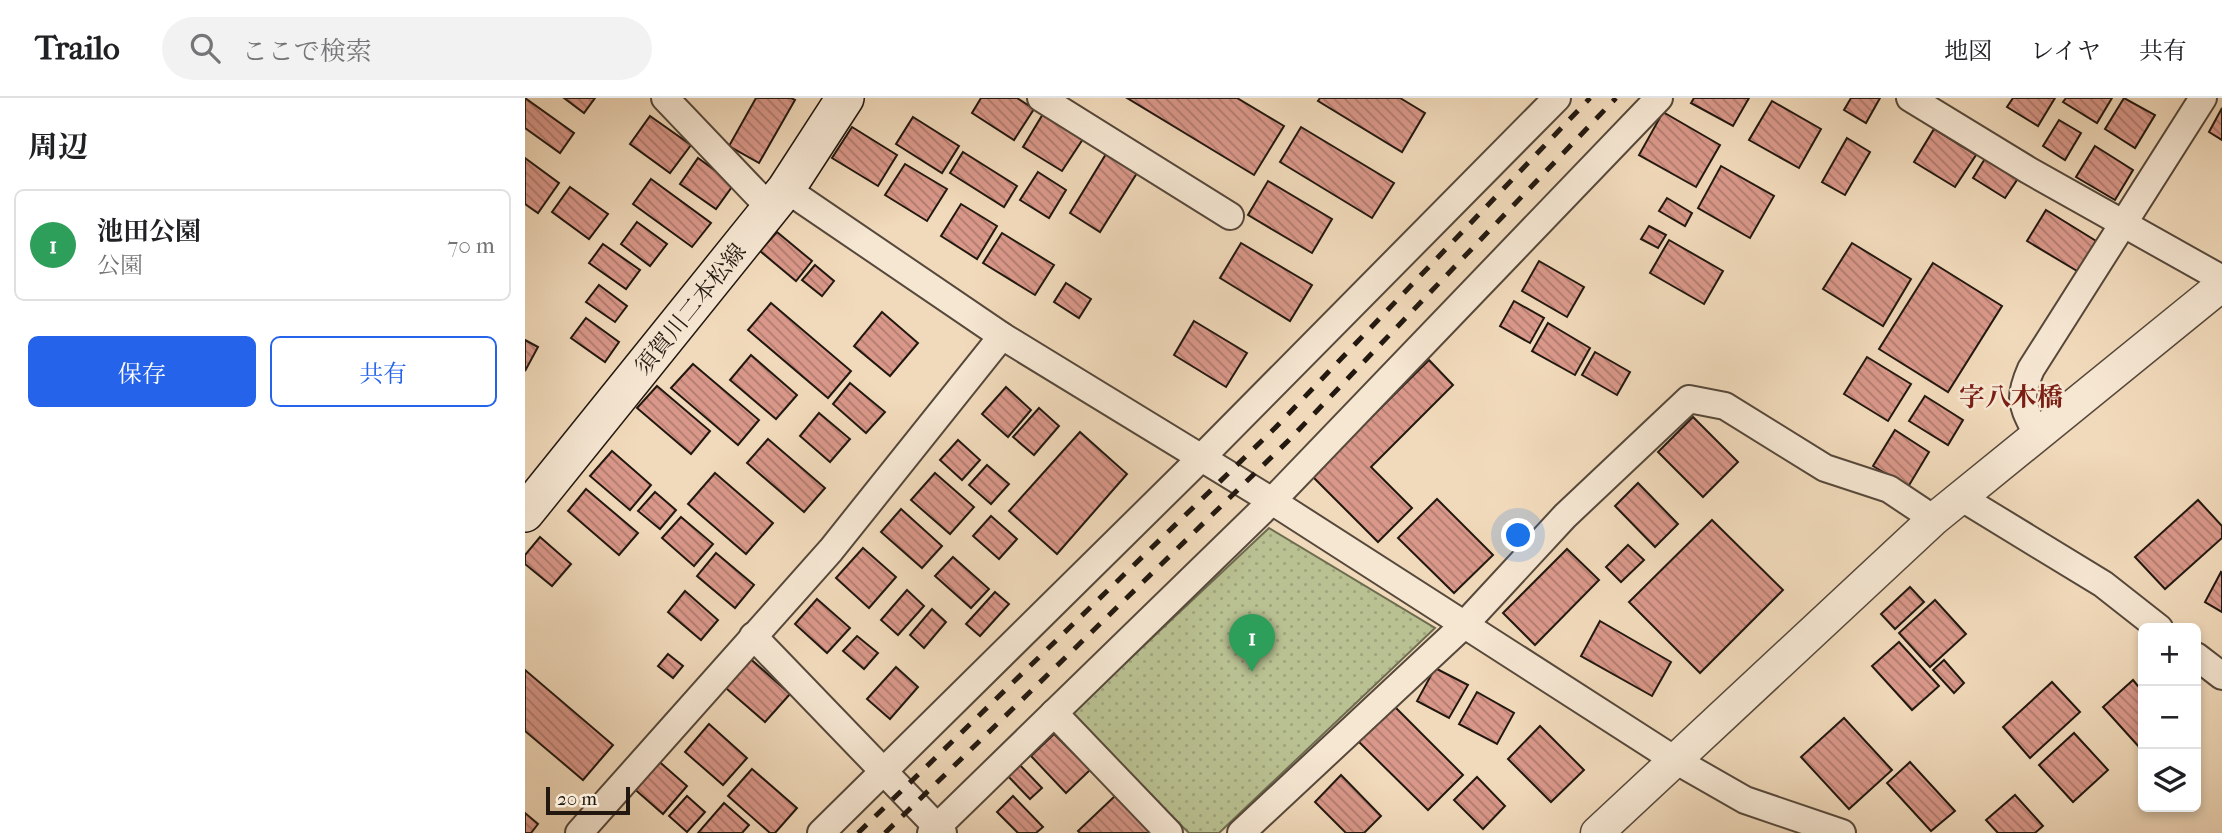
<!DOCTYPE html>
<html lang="ja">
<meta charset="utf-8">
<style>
:root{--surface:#fff;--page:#f2f2f2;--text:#202124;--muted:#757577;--line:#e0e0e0;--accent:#2563eb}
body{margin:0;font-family:"IM FELL French Canon","Noto Serif JP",serif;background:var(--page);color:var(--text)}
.controls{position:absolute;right:21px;bottom:21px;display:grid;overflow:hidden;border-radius:10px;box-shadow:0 4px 10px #0003}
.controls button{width:63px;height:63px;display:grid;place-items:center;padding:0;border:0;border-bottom:2px solid var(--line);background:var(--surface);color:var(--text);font:35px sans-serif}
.scale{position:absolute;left:21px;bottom:18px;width:84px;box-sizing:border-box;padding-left:7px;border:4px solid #221810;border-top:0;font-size:19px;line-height:24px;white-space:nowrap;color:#221810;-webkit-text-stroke:5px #f6e7d3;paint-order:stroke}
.you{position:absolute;left:994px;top:438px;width:24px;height:24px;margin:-18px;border:5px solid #fff;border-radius:50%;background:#1a73e8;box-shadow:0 0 0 10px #1a73e833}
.badge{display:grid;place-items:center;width:46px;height:46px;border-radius:50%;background:var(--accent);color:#fff;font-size:23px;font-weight:700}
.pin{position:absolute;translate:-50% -58px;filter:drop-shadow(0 2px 4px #0008)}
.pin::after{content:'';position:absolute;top:37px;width:24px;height:21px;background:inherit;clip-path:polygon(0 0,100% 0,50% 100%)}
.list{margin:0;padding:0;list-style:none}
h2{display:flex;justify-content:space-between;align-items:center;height:91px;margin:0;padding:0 28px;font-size:30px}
h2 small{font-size:23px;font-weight:400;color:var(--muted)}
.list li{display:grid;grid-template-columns:46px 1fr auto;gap:21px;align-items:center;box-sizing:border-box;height:112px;margin:0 14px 14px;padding:0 14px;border:2px solid var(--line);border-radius:10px}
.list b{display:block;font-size:26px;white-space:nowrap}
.list p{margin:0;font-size:23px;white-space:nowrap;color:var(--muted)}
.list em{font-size:23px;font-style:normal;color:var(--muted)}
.actions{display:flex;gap:14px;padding:21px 28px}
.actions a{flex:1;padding:16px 0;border:2px solid var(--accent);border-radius:10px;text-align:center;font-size:24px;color:var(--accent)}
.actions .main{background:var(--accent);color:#fff}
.icon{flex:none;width:38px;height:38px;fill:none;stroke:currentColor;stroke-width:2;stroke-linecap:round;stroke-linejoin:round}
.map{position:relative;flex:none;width:1697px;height:735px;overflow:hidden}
header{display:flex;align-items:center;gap:42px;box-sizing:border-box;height:98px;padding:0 35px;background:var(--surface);border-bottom:2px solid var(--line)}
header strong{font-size:33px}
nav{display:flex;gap:38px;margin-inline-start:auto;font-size:24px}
.search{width:490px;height:63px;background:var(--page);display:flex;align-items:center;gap:18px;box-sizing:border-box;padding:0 24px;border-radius:38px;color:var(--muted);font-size:26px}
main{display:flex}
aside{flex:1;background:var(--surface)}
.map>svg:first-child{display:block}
</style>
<header>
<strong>Trailo</strong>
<div class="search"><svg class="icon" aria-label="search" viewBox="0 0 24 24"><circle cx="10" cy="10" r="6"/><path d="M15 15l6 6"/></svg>ここで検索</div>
<nav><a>地図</a><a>レイヤ</a><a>共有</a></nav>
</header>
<main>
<aside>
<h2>周辺<small></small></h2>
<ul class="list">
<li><span class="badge" style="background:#2e9e5b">1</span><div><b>池田公園</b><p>公園</p></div><em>70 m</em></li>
</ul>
<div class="actions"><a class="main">保存</a><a>共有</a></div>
</aside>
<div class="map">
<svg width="1697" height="735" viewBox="0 0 1697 735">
<defs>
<pattern id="grass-dots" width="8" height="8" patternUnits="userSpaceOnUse" patternTransform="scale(1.75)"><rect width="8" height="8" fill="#b9c091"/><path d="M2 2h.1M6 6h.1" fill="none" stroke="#9fa47c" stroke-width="1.8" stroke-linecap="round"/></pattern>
<pattern id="building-back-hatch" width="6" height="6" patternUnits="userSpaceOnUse" patternTransform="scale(1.75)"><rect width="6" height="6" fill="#da988a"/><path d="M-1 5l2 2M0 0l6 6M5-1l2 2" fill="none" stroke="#b07b6f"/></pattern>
</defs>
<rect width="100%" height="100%" fill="#f1dabb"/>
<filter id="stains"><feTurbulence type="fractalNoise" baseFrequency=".00286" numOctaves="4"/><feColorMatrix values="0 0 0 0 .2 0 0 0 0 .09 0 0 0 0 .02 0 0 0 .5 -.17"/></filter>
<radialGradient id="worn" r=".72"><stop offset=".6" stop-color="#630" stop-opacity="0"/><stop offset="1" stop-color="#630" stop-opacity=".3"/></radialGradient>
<polygon fill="url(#grass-dots)" stroke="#6e6c50" stroke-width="2" points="744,430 910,530 694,735 664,735 544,618"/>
<g fill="url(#building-back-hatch)" stroke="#221810" stroke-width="2">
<polygon points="0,0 49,35 35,55 0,30"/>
<polygon points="39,0 70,0 59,15"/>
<polygon points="231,0 266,0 270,2 234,65 204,48"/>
<polygon points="456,0 492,0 509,11 489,42 447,15"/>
<polygon points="602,0 712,0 759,28 729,77"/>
<polygon points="795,0 875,0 900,15 877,54 793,3"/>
<polygon points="1169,0 1224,0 1208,28 1166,5"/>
<polygon points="1326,0 1355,0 1341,25 1319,12"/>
<polygon points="1488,0 1530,0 1513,28 1482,9"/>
<polygon points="1541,0 1587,0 1572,25 1538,4"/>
<polygon points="1599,0 1630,17 1610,50 1580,31"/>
<polygon points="1247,3 1296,31 1274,70 1224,42"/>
<polygon points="1697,10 1697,42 1684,34"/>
<polygon points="1138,14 1195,47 1171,89 1114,57"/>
<polygon points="518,16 558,41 537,73 498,49"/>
<polygon points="125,18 166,47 145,75 105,46"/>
<polygon points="388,19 434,48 417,75 371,46"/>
<polygon points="1534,22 1556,35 1540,62 1518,48"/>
<polygon points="327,29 372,57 353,88 307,60"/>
<polygon points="776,29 869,85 847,120 755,64"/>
<polygon points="1409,31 1451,57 1430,89 1389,64"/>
<polygon points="1322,40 1345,54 1320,97 1297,84"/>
<polygon points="1570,48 1608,72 1590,102 1551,79"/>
<polygon points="438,54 492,88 479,109 425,75"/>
<polygon points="581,56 612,75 575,134 545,115"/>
<polygon points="1461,59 1494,79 1480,100 1448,80"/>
<polygon points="0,60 34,85 13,115 0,106"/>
<polygon points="173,60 209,86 191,111 155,86"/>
<polygon points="380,66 422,91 402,123 360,97"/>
<polygon points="1196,68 1249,98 1225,140 1173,110"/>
<polygon points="513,74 541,92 524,120 495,102"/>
<polygon points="126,81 186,125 167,149 108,106"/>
<polygon points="743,83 807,121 787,155 723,117"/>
<polygon points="45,89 83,116 64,141 27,114"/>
<polygon points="1142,100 1167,115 1160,128 1134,113"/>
<polygon points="436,106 472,128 452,161 416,138"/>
<polygon points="1521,112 1576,146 1557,176 1502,143"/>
<polygon points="112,124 142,146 125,168 96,146"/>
<polygon points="1124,128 1141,137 1133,150 1116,141"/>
<polygon points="252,134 287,163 271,183 235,153"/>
<polygon points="477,135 529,167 510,197 458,165"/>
<polygon points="1144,142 1198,173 1179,206 1125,175"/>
<polygon points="716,145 787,187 765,223 695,180"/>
<polygon points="1327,145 1386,181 1358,228 1298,191"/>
<polygon points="78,146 115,172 101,191 64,165"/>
<polygon points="1014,163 1059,189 1042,219 997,193"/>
<polygon points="1408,165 1477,208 1423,294 1354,251"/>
<polygon points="290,167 309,183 297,198 277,182"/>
<polygon points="541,185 566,201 554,220 529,204"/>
<polygon points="74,187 102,208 90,224 61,204"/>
<polygon points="989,203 1019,220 1005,245 975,228"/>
<polygon points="246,205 326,273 303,300 223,232"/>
<polygon points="357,214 393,245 365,278 329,248"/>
<polygon points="61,220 94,244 80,264 46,240"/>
<polygon points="669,223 722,255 701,289 649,257"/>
<polygon points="1023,225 1065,250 1050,277 1007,253"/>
<polygon points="0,242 13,249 0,273"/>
<polygon points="1070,254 1105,274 1092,297 1057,277"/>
<polygon points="226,257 272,297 251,321 205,282"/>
<polygon points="1342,259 1386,286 1363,323 1319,296"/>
<polygon points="904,262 928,287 846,369 887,410 853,444 787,378"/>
<polygon points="168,266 234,322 213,347 146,290"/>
<polygon points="325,285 360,314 341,335 308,306"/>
<polygon points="132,288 185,333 166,356 112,310"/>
<polygon points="481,289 506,312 483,339 457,316"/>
<polygon points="1400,298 1438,322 1423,347 1384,323"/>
<polygon points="514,310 534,328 509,357 488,339"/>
<polygon points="294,315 325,341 305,364 275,338"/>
<polygon points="1168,319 1213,364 1178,399 1133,354"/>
<polygon points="1370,332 1404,354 1383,389 1348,368"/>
<polygon points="555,334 602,376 532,456 484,413"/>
<polygon points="243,341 300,390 279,414 222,365"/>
<polygon points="433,342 455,362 437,382 415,362"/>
<polygon points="87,353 126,387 105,412 65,378"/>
<polygon points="462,367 484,386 466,406 444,387"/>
<polygon points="190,375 248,425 221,456 163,406"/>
<polygon points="410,375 449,409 425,436 386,402"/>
<polygon points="1113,385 1153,426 1130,449 1090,408"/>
<polygon points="61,391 113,435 94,457 43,413"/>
<polygon points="130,394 151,412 135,431 113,413"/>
<polygon points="912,401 968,457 929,495 873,440"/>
<polygon points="1673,402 1697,428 1697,440 1640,491 1610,459"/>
<polygon points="376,411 417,448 397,470 356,434"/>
<polygon points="466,418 492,441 474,461 448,438"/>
<polygon points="156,419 188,446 169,468 137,440"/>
<polygon points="1187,422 1258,492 1175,575 1104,504"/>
<polygon points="15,439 46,466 27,488 0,466 0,457"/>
<polygon points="1103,447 1119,462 1096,484 1081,469"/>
<polygon points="338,450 371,479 344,510 311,480"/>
<polygon points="1042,451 1074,482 1010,547 978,515"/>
<polygon points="191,455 229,487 210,510 172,478"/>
<polygon points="428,459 464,491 446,510 410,478"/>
<polygon points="1696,474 1697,475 1697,514 1680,504"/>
<polygon points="1385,489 1399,504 1370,531 1356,516"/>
<polygon points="382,492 399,508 373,537 356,522"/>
<polygon points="160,493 193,522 176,542 143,514"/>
<polygon points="470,494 484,506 455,538 441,526"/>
<polygon points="292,501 325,530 302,555 270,526"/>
<polygon points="1410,502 1441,536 1405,569 1374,535"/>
<polygon points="407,511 421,524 399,550 385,537"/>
<polygon points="1075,523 1146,564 1127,598 1056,558"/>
<polygon points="332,538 353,555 339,571 318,553"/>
<polygon points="1374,544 1414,588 1387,612 1347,568"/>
<polygon points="143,556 158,568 148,580 133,568"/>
<polygon points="220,556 265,596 240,624 195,585"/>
<polygon points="1419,562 1439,585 1429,595 1408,572"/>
<polygon points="371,569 393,589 365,621 342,601"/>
<polygon points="910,570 943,587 924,620 892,603"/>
<polygon points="0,572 88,647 58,682 0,633"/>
<polygon points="1608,582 1618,594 1618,647 1615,650 1578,609"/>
<polygon points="1527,584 1555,614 1505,660 1478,629"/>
<polygon points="952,594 989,615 972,646 934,626"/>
<polygon points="869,608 938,677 903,712 833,643"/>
<polygon points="1319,620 1367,672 1324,711 1276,659"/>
<polygon points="184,626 222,660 198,687 160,654"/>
<polygon points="1015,628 1059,672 1026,704 983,661"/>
<polygon points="1549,635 1583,672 1548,704 1514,667"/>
<polygon points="529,636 565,672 541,695 506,658"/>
<polygon points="130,660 162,688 138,716 106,688"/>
<polygon points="490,662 517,690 505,701 478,673"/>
<polygon points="1385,664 1430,713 1406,733 1362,685"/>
<polygon points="227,671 272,710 250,735 245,735 203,698"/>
<polygon points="816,677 856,718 839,735 821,735 790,704"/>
<polygon points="952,679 980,708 958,731 929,702"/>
<polygon points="1490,697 1518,728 1510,735 1473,735 1461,722"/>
<polygon points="162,698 180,714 162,734 144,718"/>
<polygon points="488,698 518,729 511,735 493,735 472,714"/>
<polygon points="590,698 626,735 555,735 553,733"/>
<polygon points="199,705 224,727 217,735 173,735"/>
<polygon points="0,715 13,726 6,735 0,735"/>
</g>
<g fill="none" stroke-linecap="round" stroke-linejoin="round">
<g stroke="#56483b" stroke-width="30">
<g id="minor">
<polyline points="140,0 245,110"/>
<polyline points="516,0 705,118"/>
<polyline points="1385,0 1503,72 1697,181"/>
<polyline points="261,91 477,238 747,403 1150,662 1220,702 1317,735"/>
<path d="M1512 337C1498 307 1492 303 1506 271L1678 0"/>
<polyline points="1437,400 1578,486 1634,530"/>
<polyline points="228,538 418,735"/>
<polyline points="1671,558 1697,578"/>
<polyline points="529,615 644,735"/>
<polyline points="54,735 306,452 477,238"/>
<polyline points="296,735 675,361 1032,0"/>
<polyline points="406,735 747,403 1134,0"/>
<polyline points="716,735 940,526 1040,418 1164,301 1200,308 1300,370 1364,391 1409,421"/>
</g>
</g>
<g stroke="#56483b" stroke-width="35">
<polyline id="tertiary" points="1072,735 1409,421 1697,187"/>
</g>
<g stroke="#221810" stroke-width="40">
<polyline id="secondary" points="0,415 261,91 320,0"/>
</g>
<use href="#minor" stroke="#f6e7d3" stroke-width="26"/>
<use href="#tertiary" stroke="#f6e7d3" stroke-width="32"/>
<use href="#secondary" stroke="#f6e7d3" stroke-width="37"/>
<g stroke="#221810" stroke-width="5" stroke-dasharray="12 12" stroke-linecap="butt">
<polyline points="333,735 750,330 1065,0"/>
<polyline points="360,735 764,342 1091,0"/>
</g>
</g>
<g text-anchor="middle" stroke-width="5" stroke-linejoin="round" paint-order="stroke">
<g font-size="23" fill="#221810" stroke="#f6e7d3">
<text transform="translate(165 211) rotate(-51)" y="8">須賀川二本松線</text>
</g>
<g font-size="26" font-weight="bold" fill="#7a1f14" stroke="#f6e7d3">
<text x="1486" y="308">字八木橋</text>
</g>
</g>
<rect width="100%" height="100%" filter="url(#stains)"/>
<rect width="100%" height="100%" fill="url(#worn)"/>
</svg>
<div class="controls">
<button>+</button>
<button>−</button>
<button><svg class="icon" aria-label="layers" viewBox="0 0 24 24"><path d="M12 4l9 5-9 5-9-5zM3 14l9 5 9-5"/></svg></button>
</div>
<div class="scale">20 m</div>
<div class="you"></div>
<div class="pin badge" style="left:727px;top:574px;background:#2e9e5b">1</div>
</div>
</main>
